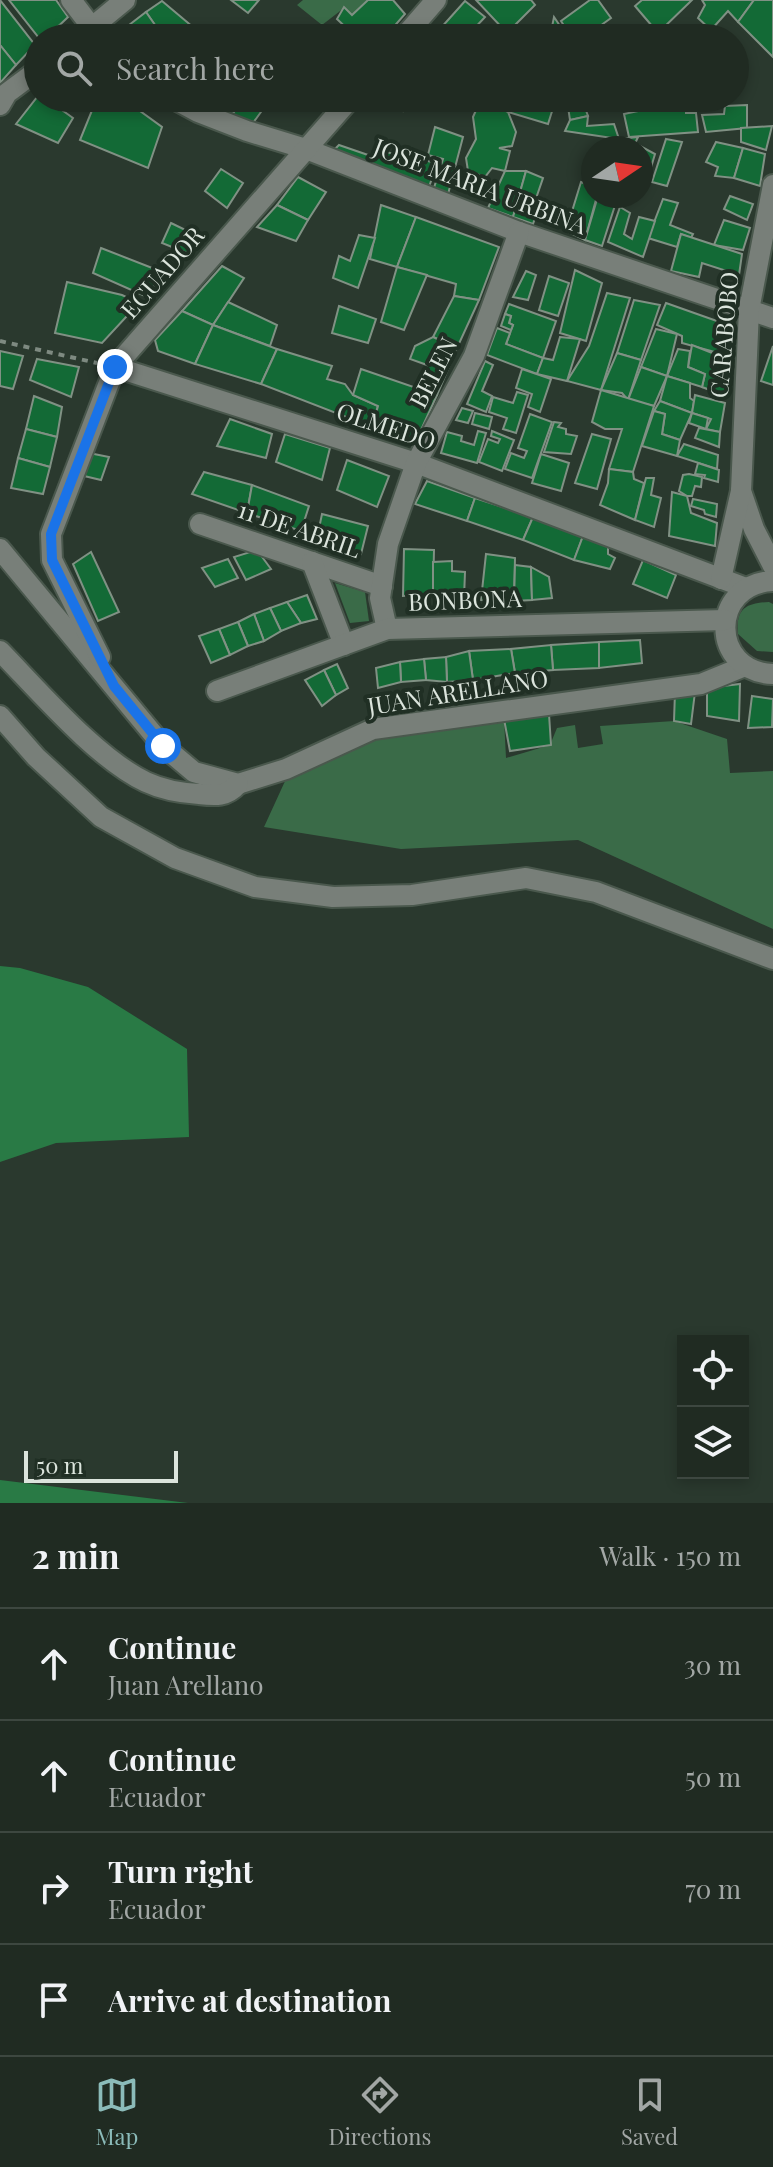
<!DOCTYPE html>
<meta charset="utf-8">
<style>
:root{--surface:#202b22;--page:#28332a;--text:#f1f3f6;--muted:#a2a7a5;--line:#3d4740;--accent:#8bbbb9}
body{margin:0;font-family:"Playfair Display",serif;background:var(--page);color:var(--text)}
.controls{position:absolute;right:24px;bottom:24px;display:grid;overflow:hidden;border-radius:0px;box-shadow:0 4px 12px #0003}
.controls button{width:72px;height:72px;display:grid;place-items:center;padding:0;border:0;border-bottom:2px solid var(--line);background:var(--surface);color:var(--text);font:40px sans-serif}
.compass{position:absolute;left:581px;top:136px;width:72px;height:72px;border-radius:50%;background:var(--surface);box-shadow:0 4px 12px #0003;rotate:77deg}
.scale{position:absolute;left:24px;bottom:20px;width:154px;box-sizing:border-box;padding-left:8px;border:4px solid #dbe4dc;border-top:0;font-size:22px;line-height:28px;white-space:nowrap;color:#dbe4dc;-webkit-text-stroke:6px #202f24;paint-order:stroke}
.stop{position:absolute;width:24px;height:24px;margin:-18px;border:6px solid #1a73e8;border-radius:50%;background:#fff}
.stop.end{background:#1a73e8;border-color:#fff;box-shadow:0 2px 8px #0008}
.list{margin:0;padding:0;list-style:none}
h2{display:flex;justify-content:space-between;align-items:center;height:104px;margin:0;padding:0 32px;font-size:34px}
h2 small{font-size:26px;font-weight:400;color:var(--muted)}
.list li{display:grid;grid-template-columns:52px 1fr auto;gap:24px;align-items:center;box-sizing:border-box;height:112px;padding:0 32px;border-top:2px solid var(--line)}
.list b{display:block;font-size:30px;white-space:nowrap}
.list p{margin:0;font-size:26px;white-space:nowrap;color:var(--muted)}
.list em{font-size:26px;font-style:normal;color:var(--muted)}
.icon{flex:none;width:44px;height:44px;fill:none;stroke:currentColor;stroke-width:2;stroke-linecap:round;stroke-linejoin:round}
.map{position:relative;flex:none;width:773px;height:1503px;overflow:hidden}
.search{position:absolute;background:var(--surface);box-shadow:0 4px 12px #0003;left:24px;right:24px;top:24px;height:88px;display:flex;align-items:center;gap:20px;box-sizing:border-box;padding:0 28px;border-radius:44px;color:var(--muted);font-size:30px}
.sheet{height:552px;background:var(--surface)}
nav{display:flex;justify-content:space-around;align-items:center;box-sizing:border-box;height:112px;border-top:2px solid var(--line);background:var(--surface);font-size:22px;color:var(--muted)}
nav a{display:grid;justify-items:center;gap:4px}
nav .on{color:var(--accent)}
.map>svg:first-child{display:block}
</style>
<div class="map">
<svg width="773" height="1503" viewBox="0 0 773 1503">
<rect width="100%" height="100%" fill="#2a392e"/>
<g fill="#3a6b48">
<polygon points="303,0 368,0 352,15 344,8 322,25 297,5"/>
<polygon points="335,583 365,592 369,621 350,623"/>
<path d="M769 602 773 604V652L757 651 738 634C735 608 747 603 769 602Z"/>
<polygon points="504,719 506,758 550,745 557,728 575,725 578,748 603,744 600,726 674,721 727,739 730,773 773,771 773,929 578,840 401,849 264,827 286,779 380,736"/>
</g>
<g fill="#297a45">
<polygon points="0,966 20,968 88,987 187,1049 189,1137 56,1143 0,1162"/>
<polygon points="0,1480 188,1503 0,1503"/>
</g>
<g fill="#136a36" stroke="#809184" stroke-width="2">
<polygon points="0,0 35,45 16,65 0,45"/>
<polygon points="9,0 56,0 68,17 46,38 39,38"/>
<polygon points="231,0 259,0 248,13"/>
<polygon points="368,0 393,0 405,14 384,38 357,38 337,19 344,7 352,15"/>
<polygon points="476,0 531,0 535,5 507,33"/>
<polygon points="590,0 598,0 611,18 593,31 596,38 572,38 561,21"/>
<polygon points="642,0 692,0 658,33 635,6"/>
<polygon points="702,0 754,0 738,22 728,11 711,30 698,18 705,5"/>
<polygon points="754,0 773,0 773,57 738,22"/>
<polygon points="162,1 206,38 164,38 146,12"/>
<polygon points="465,1 485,17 470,33 475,38 451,38 440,29"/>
<polygon points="146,12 164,38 119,38 116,35"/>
<polygon points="554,17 568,38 550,37"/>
<polygon points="322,25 334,38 312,38"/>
<polygon points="0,45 16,65 0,83"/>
<polygon points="38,96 45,98 73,118 58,143 16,124"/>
<polygon points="97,98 122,98 162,127 148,168 80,140"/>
<polygon points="199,98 222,98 215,108"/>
<polygon points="222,98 244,98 232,115 215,108"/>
<polygon points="244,98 271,98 253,123 232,115"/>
<polygon points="376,98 408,98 403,111 371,105"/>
<polygon points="516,98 537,98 554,105 548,124 508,112"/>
<polygon points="555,98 584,98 583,102 588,116 570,120 567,100 558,100"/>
<polygon points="654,98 685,98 686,113 696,113 698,132 629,137 624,114 657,107"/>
<polygon points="481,99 508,112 516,132 512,146 499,148 510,151 505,171 492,168 485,177 468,171 466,158 476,139 473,117"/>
<polygon points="747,105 747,128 706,132 702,115 724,114 725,106"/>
<polygon points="588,116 587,126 614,124 619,139 565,131 570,120"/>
<polygon points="772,126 766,150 741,142 741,128"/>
<polygon points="435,127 463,137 447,198 433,191 443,159 428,155"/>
<polygon points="638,137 633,148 617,148 619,139"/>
<polygon points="666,139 682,142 667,186 652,182"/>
<polygon points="716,142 743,148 734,178 715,176 718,167 706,162"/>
<polygon points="339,145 368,155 365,170 329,155"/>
<polygon points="640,146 655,154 646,184 641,183"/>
<polygon points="743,148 765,154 760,186 734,178"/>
<polygon points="376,150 437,163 428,190 365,170"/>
<polygon points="221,169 243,183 227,208 205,191"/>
<polygon points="505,171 526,171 513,217 488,208"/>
<polygon points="526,171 543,178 531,213 535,218 533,224 513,217"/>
<polygon points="298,177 326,192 308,220 277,205"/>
<polygon points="581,182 593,187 593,196 597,196 585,240 566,231"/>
<polygon points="598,196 618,196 602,246 585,240"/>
<polygon points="730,196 753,204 747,220 724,209"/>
<polygon points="663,199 678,203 670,225 693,234 691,238 681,234 677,247 648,238"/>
<polygon points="277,205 308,220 296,241 257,227"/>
<polygon points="381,205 416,217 397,267 370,259"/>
<polygon points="620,207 630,213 624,234 632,239 639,217 655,221 643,257 608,242"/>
<polygon points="416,217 499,247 479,300 454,296 456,284 397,267"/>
<polygon points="724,220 750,228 743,250 714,245"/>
<polygon points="171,223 202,238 187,253 162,243"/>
<polygon points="681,234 742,254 739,275 702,263 699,277 671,271"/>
<polygon points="359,235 375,238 358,288 333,278 339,256 350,261"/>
<polygon points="101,248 165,273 145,296 93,273"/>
<polygon points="222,266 244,278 213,325 182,311"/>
<polygon points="397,267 427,275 404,330 381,322"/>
<polygon points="575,270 602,283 586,341 560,333"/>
<polygon points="526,271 536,275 528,300 513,297"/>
<polygon points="549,276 569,283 558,316 539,310"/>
<polygon points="67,282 122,295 139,303 102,343 55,333"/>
<polygon points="607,293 630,298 601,390 567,381 589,346"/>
<polygon points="454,296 479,300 457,348 433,337"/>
<polygon points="634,300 660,305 641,360 617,353"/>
<polygon points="228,302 277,325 270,346 213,325"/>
<polygon points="666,303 731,326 729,356 682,343 682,336 657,325"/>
<polygon points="509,304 556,321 543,358 506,344 513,325 509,323 511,316 505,314"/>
<polygon points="339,306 376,319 368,343 332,333"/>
<polygon points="182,311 213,325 195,364 158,351 155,340"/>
<polygon points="505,314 511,316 509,323 513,325 511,330 501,326"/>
<polygon points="213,325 277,349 261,384 195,364"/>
<polygon points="497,328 510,333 506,344 543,358 537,374 487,355"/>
<polygon points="656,329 677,334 667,376 641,367"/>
<polygon points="433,337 457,348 437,395 421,389 427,365 410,359 415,346"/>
<polygon points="560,337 580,339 567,381 537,374 543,358 553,360"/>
<polygon points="692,345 730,360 726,396 702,387 705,374 688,367"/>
<polygon points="773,346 773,385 761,381"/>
<polygon points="277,349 332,366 327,379 345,384 353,395 378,406 372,427 261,384"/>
<polygon points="678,349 690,351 688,367 705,374 702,387 667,376"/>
<polygon points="0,351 23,356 13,389 0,386"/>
<polygon points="617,353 641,360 628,400 622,393 601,390"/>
<polygon points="37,359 79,367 71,397 30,380"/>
<polygon points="485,361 493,365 482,391 492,396 486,412 467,404"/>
<polygon points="641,367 667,376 654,406 628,400"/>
<polygon points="361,369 437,395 421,430 407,440 372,427 378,406 353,395"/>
<polygon points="522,369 551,379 540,412 528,407 532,394 516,388"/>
<polygon points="667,376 690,383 690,398 694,401 692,413 660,401"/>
<polygon points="601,390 654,406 633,472 609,469 622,429 605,429 592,422"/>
<polygon points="517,392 528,395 516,433 503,429 507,418 489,412 493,397 513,403"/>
<polygon points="695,395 725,403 720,432 706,429 711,419 692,413"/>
<polygon points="34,396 62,407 57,437 26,429"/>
<polygon points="660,401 692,413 680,440 662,434 665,414 654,411"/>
<polygon points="462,408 473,411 468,423 456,420"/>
<polygon points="654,411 665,414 662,434 680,440 677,456 642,446"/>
<polygon points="475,413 492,417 489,429 472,424"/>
<polygon points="692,413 708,418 706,429 689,423"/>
<polygon points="530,414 552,422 532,478 505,469 511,453 524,458 527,451 518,448"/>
<polygon points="230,419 272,434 266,458 217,446"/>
<polygon points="554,422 561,423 558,427 566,429 566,434 577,436 571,454 544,452"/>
<polygon points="699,428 720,432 719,447 695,438"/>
<polygon points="26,429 57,437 50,467 18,458"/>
<polygon points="478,431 486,433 477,463 441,453 447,432 462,436 461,441 474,445"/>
<polygon points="492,431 514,440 502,471 479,462 488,439 498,443 500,439 491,436"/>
<polygon points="285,434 330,448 322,480 276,462"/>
<polygon points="592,434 611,439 597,489 575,483"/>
<polygon points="684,444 718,455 717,469 677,456"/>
<polygon points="89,453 109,457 101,480 80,475"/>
<polygon points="541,454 569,463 561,491 532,483"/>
<polygon points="18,458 50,467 43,494 11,488"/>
<polygon points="347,460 389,476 377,507 337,490"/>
<polygon points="698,463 719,470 718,482 704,478 705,475 695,474"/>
<polygon points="609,469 633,472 634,479 644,483 635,520 600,505 608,483"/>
<polygon points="204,472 252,485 247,513 192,494"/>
<polygon points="689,474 702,477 701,487 695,486 692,496 687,496 679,491 683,475"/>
<polygon points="646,478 654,478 651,495 661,498 654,527 635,520"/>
<polygon points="427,481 475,498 467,521 415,504"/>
<polygon points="252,485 309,506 301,531 247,513"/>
<polygon points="672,492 687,496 691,513 717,523 715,546 669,536"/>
<polygon points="475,498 533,517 523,540 467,521"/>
<polygon points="693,499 717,504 716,517 705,514 704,510 691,506"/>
<polygon points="322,514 368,526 361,554 317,538"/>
<polygon points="533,517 583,536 574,560 523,540"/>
<polygon points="583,536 608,544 608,554 615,558 610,569 574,560"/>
<polygon points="404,549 434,550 433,594 403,596"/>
<polygon points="257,550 271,569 246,580 234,557"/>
<polygon points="91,552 119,612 98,621 73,564"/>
<polygon points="486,554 515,558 514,601 481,600"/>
<polygon points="228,559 238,578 215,587 202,568"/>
<polygon points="643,560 676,575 667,598 633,584"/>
<polygon points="452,561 452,571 465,572 464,598 433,594 433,562"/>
<polygon points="515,565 531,567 532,600 514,601"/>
<polygon points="531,567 549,577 552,598 532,600"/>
<polygon points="307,595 317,619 301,623 287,602"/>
<polygon points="287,602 301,623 281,631 270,608"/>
<polygon points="270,608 281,631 264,641 254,614"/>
<polygon points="254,614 264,641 248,646 238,622"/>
<polygon points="238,622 248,646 230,655 219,629"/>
<polygon points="219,629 230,655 211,663 199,636"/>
<polygon points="640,640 642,663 599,668 599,642"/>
<polygon points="599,642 599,668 553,670 551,645"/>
<polygon points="551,645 553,670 515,673 511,649"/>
<polygon points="511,649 515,673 473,680 469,651"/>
<polygon points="469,651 473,680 447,682 446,657"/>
<polygon points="446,657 447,682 426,680 424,659"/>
<polygon points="424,659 426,680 401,682 400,662"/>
<polygon points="400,662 401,682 378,688 376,668"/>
<polygon points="337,664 348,688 336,695 324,670"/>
<polygon points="324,670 336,695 322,706 305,680"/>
<polygon points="740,684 739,721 707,716 707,688"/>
<polygon points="675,692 695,692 691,724 674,721"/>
<polygon points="752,696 773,699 772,727 748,728"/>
<polygon points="549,714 551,745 510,751 504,719"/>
</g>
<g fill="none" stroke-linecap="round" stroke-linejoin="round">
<g stroke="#4a584d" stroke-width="24">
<g id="minor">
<polyline points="71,0 100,38"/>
<polyline points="79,38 125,0"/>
<polyline points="403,38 436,0"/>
<polyline points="172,98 198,112 247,131 306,149 519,232 773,318"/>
<polyline points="0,105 7,93 38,70"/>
<polyline points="115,367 416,463 746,588"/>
<polyline points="741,491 754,529 773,566"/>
<polyline points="200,524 382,586"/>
<polyline points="0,549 163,746 194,772 238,784 286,769 373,729 701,684 745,666"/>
<polyline points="312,562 344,645"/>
<polyline points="721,579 741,491 749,310 773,185"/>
<path d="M773 581C709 584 710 672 773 674"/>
<polyline points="387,629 380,598 388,544 416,463 474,356 519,232"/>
<path d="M0 651C39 691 97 759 146 782 163 790 180 793 199 794 215 796 227 797 238 784"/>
<polyline points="100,657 52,560 51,534 115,367 351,98"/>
<polyline points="217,691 387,629 725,620"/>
<polyline points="0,716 36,757 101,817 175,858 255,887 333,897 412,895 526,878 596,892 773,959"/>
</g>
</g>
<polyline stroke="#7e8a81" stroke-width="4" stroke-dasharray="6 6" stroke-linecap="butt" points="0,341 97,363"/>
<use href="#minor" stroke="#787f79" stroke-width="20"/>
</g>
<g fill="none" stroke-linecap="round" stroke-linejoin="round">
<polyline stroke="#1a73e8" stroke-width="10" points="115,367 51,534 52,560 114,686 163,746"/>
</g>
<g text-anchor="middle" stroke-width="8" stroke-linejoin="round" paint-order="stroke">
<g font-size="24" fill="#dbe4dc" stroke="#202f24">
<text transform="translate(480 187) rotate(21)" y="8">JOSE MARIA URBINA</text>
<text transform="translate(163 273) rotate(-49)" y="8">ECUADOR</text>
<text transform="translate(725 335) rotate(-85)" y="8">CARABOBO</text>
<text transform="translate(434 373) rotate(-63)" y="8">BELEN</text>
<text transform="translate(386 427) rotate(18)" y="8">OLMEDO</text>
<text transform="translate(299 530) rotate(19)" y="8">11 DE ABRIL</text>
<text transform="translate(465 601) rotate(-2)" y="8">BONBONA</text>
<text transform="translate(458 693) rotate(-9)" y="8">JUAN ARELLANO</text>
</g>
</g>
</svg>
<div class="controls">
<button><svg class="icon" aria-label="locate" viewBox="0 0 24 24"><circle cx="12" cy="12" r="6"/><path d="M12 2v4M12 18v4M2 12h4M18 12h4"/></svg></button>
<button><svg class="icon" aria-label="layers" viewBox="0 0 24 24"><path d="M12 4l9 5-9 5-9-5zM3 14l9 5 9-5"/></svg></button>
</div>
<svg class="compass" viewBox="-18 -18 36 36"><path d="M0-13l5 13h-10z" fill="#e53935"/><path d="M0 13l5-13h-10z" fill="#a2a7a5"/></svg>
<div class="scale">50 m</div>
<div class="stop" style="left:163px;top:746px"></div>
<div class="stop end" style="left:115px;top:367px"></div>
<div class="search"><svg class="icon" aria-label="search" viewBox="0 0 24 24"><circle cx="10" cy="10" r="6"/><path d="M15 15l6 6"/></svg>Search here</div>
</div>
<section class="sheet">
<h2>2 min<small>Walk · 150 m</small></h2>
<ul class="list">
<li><svg class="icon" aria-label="ahead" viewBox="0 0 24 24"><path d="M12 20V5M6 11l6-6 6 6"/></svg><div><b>Continue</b><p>Juan Arellano</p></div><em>30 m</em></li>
<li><svg class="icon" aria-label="ahead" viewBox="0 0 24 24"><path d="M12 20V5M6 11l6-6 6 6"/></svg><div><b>Continue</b><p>Ecuador</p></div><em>50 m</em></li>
<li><svg class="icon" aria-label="right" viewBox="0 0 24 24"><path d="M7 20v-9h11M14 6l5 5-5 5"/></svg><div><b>Turn right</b><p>Ecuador</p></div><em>70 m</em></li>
<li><svg class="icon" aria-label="arrive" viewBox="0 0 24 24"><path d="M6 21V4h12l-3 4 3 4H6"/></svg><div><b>Arrive at destination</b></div></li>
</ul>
</section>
<nav>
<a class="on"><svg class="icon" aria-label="map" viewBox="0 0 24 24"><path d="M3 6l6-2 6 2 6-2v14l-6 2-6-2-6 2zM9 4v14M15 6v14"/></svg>Map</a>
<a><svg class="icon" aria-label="directions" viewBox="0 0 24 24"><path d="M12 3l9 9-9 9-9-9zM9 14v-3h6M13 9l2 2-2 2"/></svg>Directions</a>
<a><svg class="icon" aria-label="saved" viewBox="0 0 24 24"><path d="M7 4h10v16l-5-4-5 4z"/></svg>Saved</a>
</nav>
